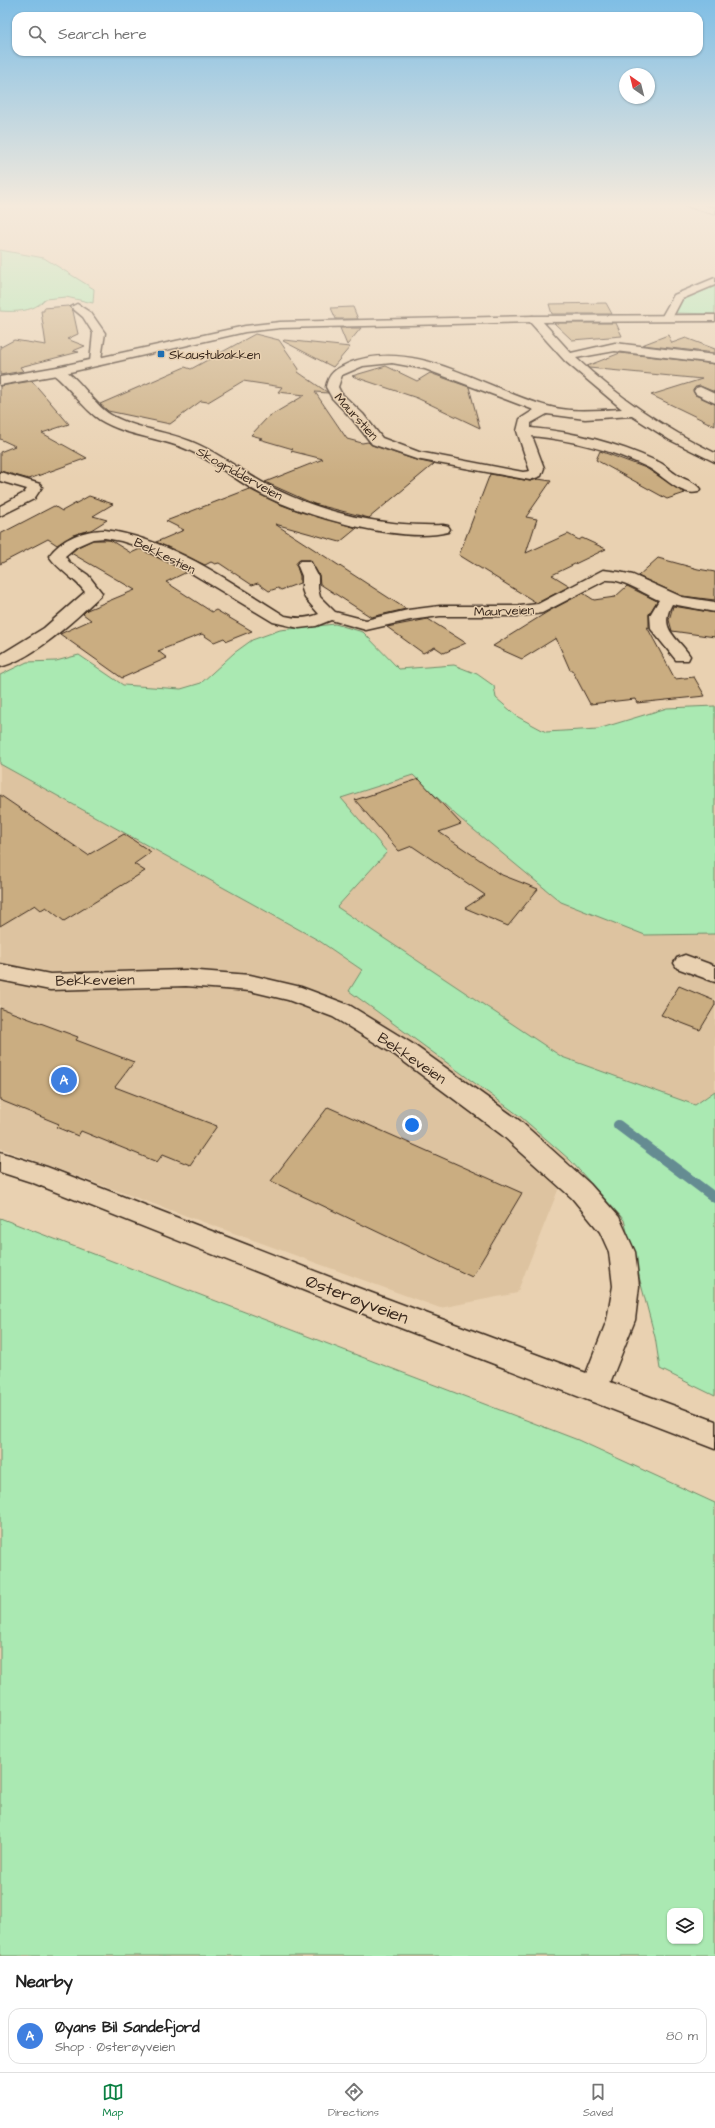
<!DOCTYPE html>
<meta charset="utf-8">
<style>
:root{--surface:#fff;--page:#f2f2f2;--text:#222;--muted:#767676;--line:#e0e0e0;--accent:#0b8043}
body{margin:0;font-family:"Architects Daughter",sans-serif;background:var(--page);color:var(--text)}
.controls{position:absolute;right:12px;bottom:12px;display:grid;overflow:hidden;border-radius:8px;box-shadow:0 1px 3px #0004}
.controls button{width:36px;height:36px;display:grid;place-items:center;padding:0;border:0;border-bottom:1px solid var(--line);background:var(--surface);color:var(--text);font:20px sans-serif}
.compass{position:absolute;left:619px;top:68px;width:36px;height:36px;border-radius:50%;background:var(--surface);box-shadow:0 1px 3px #0004;rotate:325deg}
.you{position:absolute;left:412px;top:1125px;width:14px;height:14px;margin:-10px;border:3px solid #fff;border-radius:50%;background:#1a73e8;box-shadow:0 0 0 6px #1a73e833}
.badge{display:grid;place-items:center;width:26px;height:26px;border-radius:50%;background:var(--accent);color:#fff;font-size:13px;font-weight:700}
.pin{position:absolute;translate:-50% -50%;border:2px solid #fff;box-shadow:0 1px 4px #0006}
.list{margin:0;padding:0;list-style:none}
h2{display:flex;justify-content:space-between;align-items:center;height:52px;margin:0;padding:0 16px;font-size:17px}
h2 small{font-size:13px;font-weight:400;color:var(--muted)}
.list li{display:grid;grid-template-columns:26px 1fr auto;gap:12px;align-items:center;box-sizing:border-box;height:56px;margin:0 8px 8px;padding:0 8px;border:1px solid var(--line);border-radius:12px}
.list b{display:block;font-size:15px;white-space:nowrap}
.list p{margin:0;font-size:13px;white-space:nowrap;color:var(--muted)}
.list em{font-size:13px;font-style:normal;color:var(--muted)}
.icon{flex:none;width:22px;height:22px;fill:none;stroke:currentColor;stroke-width:2;stroke-linecap:round;stroke-linejoin:round}
.map{position:relative;flex:none;width:715px;height:1956px;overflow:hidden}
.search{position:absolute;background:var(--surface);box-shadow:0 1px 3px #0004;left:12px;right:12px;top:12px;height:44px;display:flex;align-items:center;gap:10px;box-sizing:border-box;padding:0 14px;border-radius:12px;color:var(--muted);font-size:15px}
.sheet{height:116px;background:var(--surface)}
nav{display:flex;justify-content:space-around;align-items:center;box-sizing:border-box;height:56px;border-top:1px solid var(--line);background:var(--surface);font-size:11px;color:var(--muted)}
nav a{display:grid;justify-items:center;gap:2px}
nav .on{color:var(--accent)}
.map>svg:first-child{display:block}
</style>
<div class="map">
<svg width="715" height="1956" viewBox="0 0 715 1956">
<rect width="100%" height="100%" fill="#e9d1b1"/>
<filter id="ink" filterUnits="userSpaceOnUse"><feTurbulence type="fractalNoise" baseFrequency=".025" numOctaves="2"/><feDisplacementMap in="SourceGraphic" scale="8" xChannelSelector="R" yChannelSelector="G"/><feConvolveMatrix kernelMatrix="1 2 1 2 8 2 1 2 1" color-interpolation-filters="sRGB"/></filter>
<g filter="url(#ink)">
<g fill="#ddc3a0">
<polygon points="0,764 318,940 362,970 349,991 521,1117 570,1160 517,1293 440,1308 0,1148"/>
<polygon points="413,775 457,816 645,935 715,934 715,1091 695,1105 562,1057 337,907 387,852 341,798"/>
</g>
<g fill="#aae9b2" stroke="#728a68" fill-rule="evenodd">
<path d="M0 250 44 258 94 289 93 303 66 297 45 299C34 312 16 312 0 311Z"/>
<polygon points="715,284 715,314 676,313 677,303 687,295"/>
<polygon points="335,624 363,632 399,669 454,665 477,674 494,686 496,698 518,717 546,732 598,729 667,708 715,706 715,934 645,935 561,902 457,816 413,775 341,798 387,852 337,907 562,1057 695,1105 715,1091 715,1396 660,1369 655,1337 624,1220 570,1160 521,1117 349,991 362,970 318,940 0,764 0,675 27,662 56,661 79,655 123,685 181,689 201,683 234,653 252,640 280,630"/>
<path d="M0 1218 578 1440 715 1503V1956H0ZM670 1911H700V1941H670Z"/>
</g>
<g fill="none" stroke-linecap="round" stroke-linejoin="round">
<polyline stroke="#658c92" stroke-width="10" points="618,1125 715,1198"/>
</g>
<g fill="#caad81" stroke="#3b2a1e">
<polygon points="606,303 612,314 552,314 549,304"/>
<polygon points="68,306 73,311 78,334 67,339 85,346 73,351 79,352 20,367 23,371 0,375 0,345 1,347 14,340 46,345 41,311 44,311 44,308"/>
<polygon points="353,307 358,319 336,319 331,308"/>
<polygon points="554,323 616,323 622,336 572,340"/>
<polygon points="340,328 361,328 347,345"/>
<polygon points="255,334 279,340 299,369 298,372 327,392 328,393 315,392 347,439 362,443 368,442 372,445 416,460 434,464 369,518 314,504 265,482 323,459 291,451 293,449 259,439 262,438 251,435 268,417 305,395 278,392 282,387 243,381 208,402 201,401 170,424 108,411 100,404 185,367 191,369"/>
<polygon points="668,335 672,343 686,338 715,349 715,353 642,345"/>
<polygon points="284,340 350,347 333,367 283,341"/>
<polygon points="620,353 715,364 715,392 700,386 693,390 695,395 715,404 715,426 651,395 702,379 589,368 587,366"/>
<polygon points="386,366 417,381 430,373 469,387 480,428 417,398 352,376"/>
<polygon points="32,381 69,424 42,433 87,458 29,479 0,471 0,452 15,446 0,439 0,386"/>
<polygon points="600,451 646,468 685,493 667,499 596,460"/>
<polygon points="490,474 530,481 538,479 551,481 526,517 537,519 526,553 568,534 579,540 582,538 606,549 552,575 570,586 537,603 459,555"/>
<polygon points="249,489 279,504 301,512 357,528 340,542 275,524 406,609 371,617 320,584 319,575 310,560 300,560 296,564 300,576 300,583 281,590 278,588 269,591 258,583 252,585 219,563 215,564 211,562 205,565 156,542 184,530 166,521"/>
<polygon points="89,496 113,504 93,516 107,520 91,530 73,535 57,545 48,539 0,564 0,534 54,506 62,511"/>
<polygon points="93,540 110,540 131,553 140,549 187,572 166,582 212,612 216,610 252,631 227,641 224,638 214,642 202,634 158,651 167,658 122,678 60,634 91,620 83,614 87,610 135,590 71,553 78,547"/>
<polygon points="658,558 698,569 715,572 715,600 682,596 638,576"/>
<polygon points="627,586 657,601 649,614 649,628 647,627 675,679 694,677 705,696 637,703 635,699 590,704 572,670 570,670 556,638 522,659 493,646 549,611 583,593 594,600 615,597"/>
<polygon points="673,606 715,613 715,637 672,631 669,620"/>
<polygon points="428,619 466,643 444,653 435,647 423,653 387,627"/>
<polygon points="419,779 461,824 439,832 502,875 538,889 508,926 465,908 485,895 412,846 399,851 355,800"/>
<polygon points="0,795 88,855 124,834 151,852 134,864 145,871 64,921 46,907 41,910 35,905 0,926"/>
<polygon points="679,986 715,1001 715,1005 700,1030 661,1015"/>
<polygon points="0,1008 78,1037 76,1040 134,1062 115,1087 217,1126 190,1165 163,1154 157,1162 81,1131 78,1136 56,1127 59,1124 0,1100"/>
<polygon points="328,1107 522,1193 472,1277 271,1181"/>
</g>
<g fill="none" stroke-linecap="round" stroke-linejoin="round">
<g stroke="#3b2a1e" stroke-width="3">
<g id="street">
<polygon points="682,205 702,205 715,208 715,214"/>
<polygon points="715,278 715,285 682,299 671,320 663,320 661,318 674,295"/>
<polygon points="77,304 91,313 105,333 100,365 92,365 90,362 93,333 83,317 71,307"/>
<path d="M533 316 542 321 571 353 615 343 715 355V363L615 351 576 358C618 397 664 428 715 453V462L670 440 632 416 585 419 547 414 531 423V428C574 432 617 443 656 461 665 464 671 472 679 476 686 480 696 483 700 489L698 492C680 497 662 474 647 467 612 450 571 440 532 436L544 468 541 476 530 480 416 459 372 444 353 420 332 398 326 387C329 372 336 369 349 363 416 337 484 389 547 406 571 413 597 410 622 409L565 361 529 321 527 319 529 317ZM392 363 425 369 534 410 520 419 517 431 530 471 523 472 419 452 382 438 363 414 341 393 338 387 342 375 363 366Z"/>
<path d="M57 367C77 372 92 404 111 415 138 430 169 431 197 444 224 456 246 475 273 488 325 514 385 527 443 525L448 526 450 529 448 532C402 544 303 516 261 494 235 480 213 460 186 449 158 437 126 436 100 420 82 408 70 387 53 374L51 371Z"/>
<polygon points="700,387 715,394 715,403 696,394 694,391 696,388"/>
<polygon points="0,472 40,484 42,487 34,499 0,516 0,506 24,493 27,489 0,481"/>
<path d="M105 530C171 539 229 581 285 616 297 619 307 619 319 614L305 598 302 589V576L297 564 300 561H310L318 576V589L320 597 335 612 366 620 408 610 440 606H520L538 604 603 570 619 572 633 575 682 597 715 602V612L672 604C658 630 677 636 690 656L688 660H676L651 629 650 615 659 600C642 593 625 579 606 580L542 613 520 616H440L410 620 366 630 331 620 316 626 299 628 273 622 188 571 140 547 121 541 105 538 93 539 77 546 65 556 69 562 88 575 102 593 100 596C73 621 35 658 0 667V655L44 628 85 592C75 578 59 571 49 556 62 538 84 530 105 530Z"/>
<polygon points="685,955 715,966 715,982 677,968 674,963 677,958"/>
<polygon points="0,964 50,974 186,970 250,975 301,987 349,1005 411,1043 520,1121 590,1184 619,1217 635,1252 639,1286 635,1320 604,1398 594,1402 584,1398 580,1389 607,1320 613,1286 609,1252 600,1232 572,1198 502,1135 395,1055 333,1017 288,1000 250,991 186,986 50,990 0,980"/>
</g>
</g>
<g stroke="#3b2a1e" stroke-width="3">
<g id="secondary">
<polygon points="715,315 715,321 533,322 280,328 245,332 57,375 0,385 0,377 57,367 245,326 280,322 533,316"/>
<polygon points="0,1152 47,1167 353,1286 715,1421 715,1449 333,1302 31,1182 0,1172"/>
</g>
</g>
<use href="#street" fill="#e9d1b1" fill-rule="evenodd"/>
<use href="#secondary" fill="#e9d1b1" fill-rule="evenodd"/>
</g>
</g>
<linearGradient id="sky" x2="0" y2="1"><stop stop-color="#7fbee5"/><stop offset="0.43" stop-color="#f5eadc"/><stop offset="1" stop-color="#f5eadc" stop-opacity="0"/></linearGradient>
<rect width="715" height="479" fill="url(#sky)"/>
<rect fill="#1f6fb2" stroke="#e9d1b1" stroke-width="1.5" x="157" y="350" width="8" height="8" rx="2"/>
<g text-anchor="middle" stroke-width="3" stroke-linejoin="round" paint-order="stroke">
<g font-size="13" fill="#3b2a1e" stroke="#e9d1b1" text-anchor="start">
<text x="169" y="359">Skaustubakken</text>
</g>
<g font-size="13" fill="#3b2a1e" stroke="#e9d1b1">
<text transform="translate(357 416) rotate(48)" y="5">Maurstien</text>
<text transform="translate(240 473) rotate(29)" y="5">Skogridderveien</text>
<text transform="translate(165 555) rotate(26)" y="5">Bekkestien</text>
<text transform="translate(504 610) rotate(-2)" y="5">Maurveien</text>
</g>
<g font-size="15" fill="#3b2a1e" stroke="#e9d1b1">
<text transform="translate(95 980) rotate(-1)" y="5">Bekkeveien</text>
<text transform="translate(412 1058) rotate(34)" y="5">Bekkeveien</text>
</g>
<g font-size="18" fill="#3b2a1e" stroke="#e9d1b1">
<text transform="translate(357 1299) rotate(21)" y="6">Østerøyveien</text>
</g>
</g>
</svg>
<div class="controls">
<button><svg class="icon" aria-label="layers" viewBox="0 0 24 24"><path d="M12 4l9 5-9 5-9-5zM3 14l9 5 9-5"/></svg></button>
</div>
<svg class="compass" viewBox="-18 -18 36 36"><path d="M0-13l5 13h-10z" fill="#e53935"/><path d="M0 13l5-13h-10z" fill="#767676"/></svg>
<div class="you"></div>
<div class="pin badge" style="left:64px;top:1080px;background:#3f7fe0">A</div>
<div class="search"><svg class="icon" aria-label="search" viewBox="0 0 24 24"><circle cx="10" cy="10" r="6"/><path d="M15 15l6 6"/></svg>Search here</div>
</div>
<section class="sheet">
<h2>Nearby<small></small></h2>
<ul class="list">
<li><span class="badge" style="background:#3f7fe0">A</span><div><b>Øyans Bil Sandefjord</b><p>Shop · Østerøyveien</p></div><em>80 m</em></li>
</ul>
</section>
<nav>
<a class="on"><svg class="icon" aria-label="map" viewBox="0 0 24 24"><path d="M3 6l6-2 6 2 6-2v14l-6 2-6-2-6 2zM9 4v14M15 6v14"/></svg>Map</a>
<a><svg class="icon" aria-label="directions" viewBox="0 0 24 24"><path d="M12 3l9 9-9 9-9-9zM9 14v-3h6M13 9l2 2-2 2"/></svg>Directions</a>
<a><svg class="icon" aria-label="saved" viewBox="0 0 24 24"><path d="M7 4h10v16l-5-4-5 4z"/></svg>Saved</a>
</nav>
